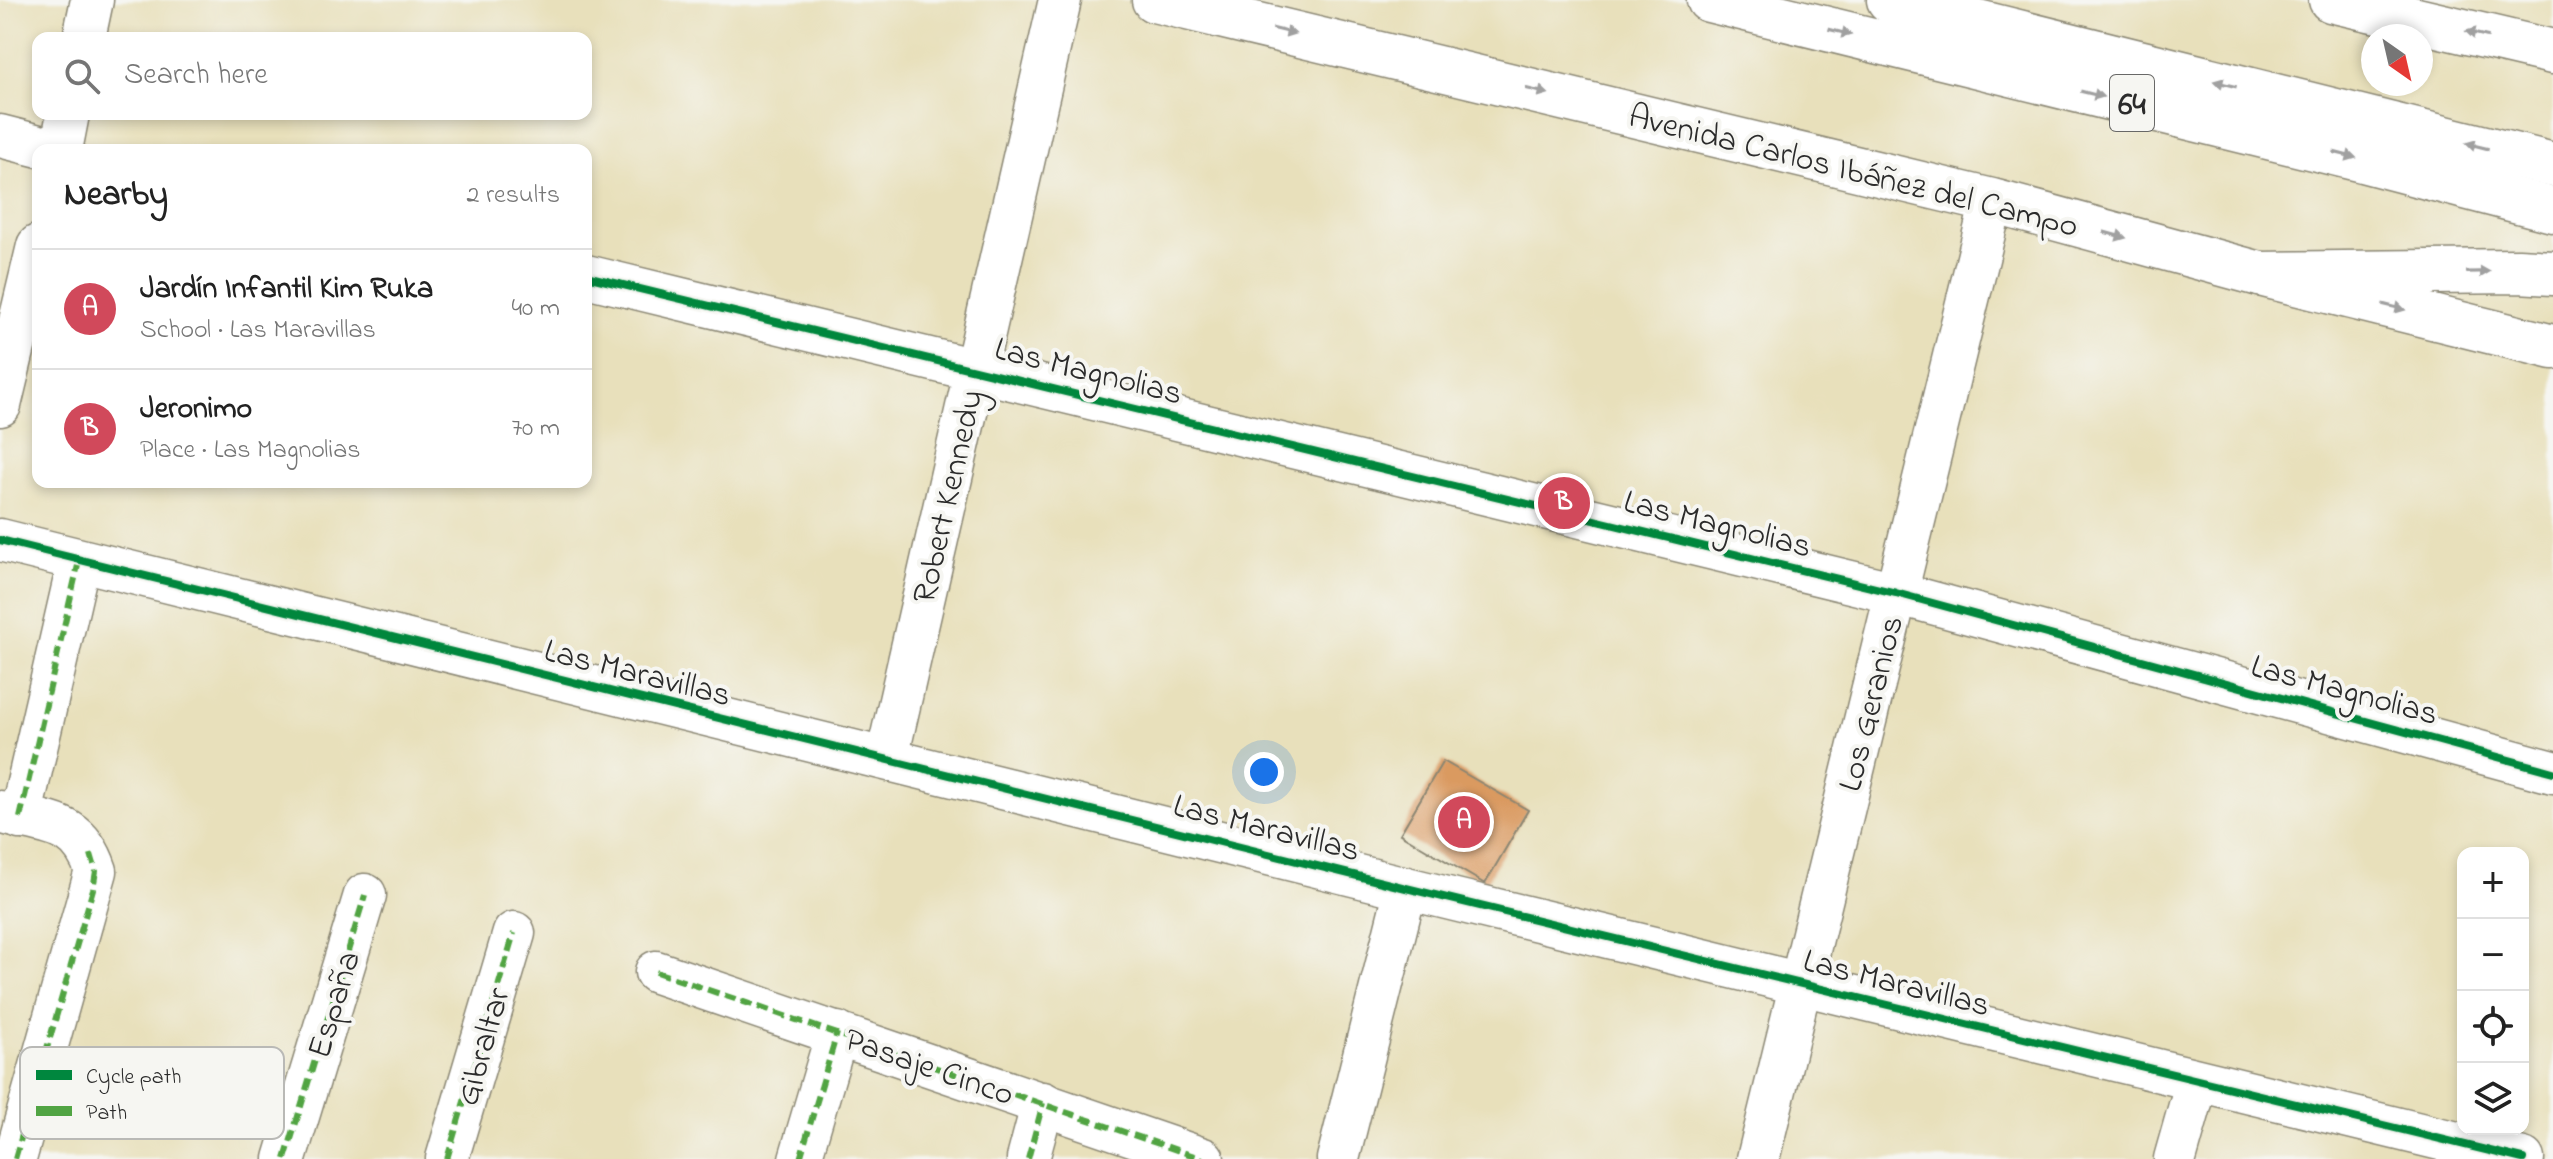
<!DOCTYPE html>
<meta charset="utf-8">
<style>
:root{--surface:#fff;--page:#f2f2f2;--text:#222;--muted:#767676;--line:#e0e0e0;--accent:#d1495b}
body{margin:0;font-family:"Indie Flower",sans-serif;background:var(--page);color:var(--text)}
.controls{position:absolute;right:24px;bottom:24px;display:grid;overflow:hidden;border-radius:16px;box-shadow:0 4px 12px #0003}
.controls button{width:72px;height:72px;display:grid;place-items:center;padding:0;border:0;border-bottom:2px solid var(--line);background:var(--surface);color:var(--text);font:40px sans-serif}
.compass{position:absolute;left:2361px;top:24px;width:72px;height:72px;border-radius:50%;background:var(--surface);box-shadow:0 4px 12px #0003;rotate:146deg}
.you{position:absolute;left:1264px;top:772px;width:28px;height:28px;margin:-20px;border:6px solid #fff;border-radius:50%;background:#1a73e8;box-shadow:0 0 0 12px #1a73e833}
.badge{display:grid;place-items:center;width:52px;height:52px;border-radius:50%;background:var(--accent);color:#fff;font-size:26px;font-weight:700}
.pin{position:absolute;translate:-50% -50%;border:4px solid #fff;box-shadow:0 2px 8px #0006}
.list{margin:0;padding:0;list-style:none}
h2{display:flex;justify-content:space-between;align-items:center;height:104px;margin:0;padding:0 32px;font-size:34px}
h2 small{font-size:26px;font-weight:400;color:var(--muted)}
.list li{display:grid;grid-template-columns:52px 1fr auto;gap:24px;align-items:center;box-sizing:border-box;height:120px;padding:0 32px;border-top:2px solid var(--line)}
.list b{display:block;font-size:30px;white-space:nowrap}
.list p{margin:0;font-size:26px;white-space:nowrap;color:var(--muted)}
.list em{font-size:26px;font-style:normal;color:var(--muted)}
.icon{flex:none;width:44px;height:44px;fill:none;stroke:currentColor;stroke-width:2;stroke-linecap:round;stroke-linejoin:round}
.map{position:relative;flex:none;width:2553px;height:1159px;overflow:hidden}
.search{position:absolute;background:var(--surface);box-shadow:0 4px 12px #0003;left:32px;top:32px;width:560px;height:88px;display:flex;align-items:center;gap:20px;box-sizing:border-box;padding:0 28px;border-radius:16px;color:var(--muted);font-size:30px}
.panel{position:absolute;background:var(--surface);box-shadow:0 4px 12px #0003;left:32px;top:144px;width:560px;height:344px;border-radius:16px}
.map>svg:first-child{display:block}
</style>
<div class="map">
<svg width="2553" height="1159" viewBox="0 0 2553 1159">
<rect width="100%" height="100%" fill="#f6f6f2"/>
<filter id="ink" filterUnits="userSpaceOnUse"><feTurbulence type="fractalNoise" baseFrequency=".0125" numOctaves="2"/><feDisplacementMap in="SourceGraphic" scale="16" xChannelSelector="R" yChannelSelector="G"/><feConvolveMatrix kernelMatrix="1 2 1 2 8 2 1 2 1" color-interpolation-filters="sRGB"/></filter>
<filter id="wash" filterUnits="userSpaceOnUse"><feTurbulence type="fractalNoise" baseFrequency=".006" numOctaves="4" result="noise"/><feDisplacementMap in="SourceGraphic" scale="32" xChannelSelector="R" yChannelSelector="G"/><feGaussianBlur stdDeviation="1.8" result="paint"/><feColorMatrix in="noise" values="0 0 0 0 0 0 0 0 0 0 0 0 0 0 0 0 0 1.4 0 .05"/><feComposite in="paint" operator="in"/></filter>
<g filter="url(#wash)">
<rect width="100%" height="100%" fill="#e8e0bb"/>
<g id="blocks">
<polygon fill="#da9a61" points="1443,761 1528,810 1485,884 1400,834"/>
</g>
</g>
<g filter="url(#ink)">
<use href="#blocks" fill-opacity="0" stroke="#8a8673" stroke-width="2"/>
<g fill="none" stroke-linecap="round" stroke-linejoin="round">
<g stroke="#8a8673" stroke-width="45">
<g id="minor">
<polyline points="84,38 92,0"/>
<polyline points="0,136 55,150"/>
<polyline points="61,150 68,114"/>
<polyline points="586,276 1896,593 2553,772"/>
<polyline points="0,405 38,246"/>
<polyline points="0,540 1406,888 2523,1159"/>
<polyline points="887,758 1060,0"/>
<path d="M0 812C46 825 79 819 96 871L15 1159"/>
<polyline points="20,818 79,561"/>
<polyline points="656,972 1203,1159"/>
<polyline points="285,1159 365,895"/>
<polyline points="447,1159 514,933"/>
<polyline points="800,1159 837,1033"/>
<polyline points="1028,1159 1043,1103"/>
<polyline points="1338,1159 1406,888"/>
<polyline points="1758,1159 1992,201"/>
<polyline points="2175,1159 2197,1081"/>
</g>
</g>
<g stroke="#8a8673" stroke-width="47">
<g id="secondary">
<polyline points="1154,0 1992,201 2260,274 2553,347"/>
<polyline points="2331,0 2553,52"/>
</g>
</g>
<g stroke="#8a8673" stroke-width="47">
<g id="trunk">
<polyline points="1709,0 2362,160 2553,210"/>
<polyline points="1889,0 2553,165"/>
<polyline points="2260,274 2518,271 2553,273"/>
</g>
</g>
<use href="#minor" stroke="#fff" stroke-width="42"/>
<use href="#secondary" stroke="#fff" stroke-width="44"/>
<use href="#trunk" stroke="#fff" stroke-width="44"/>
<g stroke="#51a443" stroke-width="6" stroke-dasharray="12 6" stroke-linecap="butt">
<polyline points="20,818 79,561"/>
<polyline points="656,972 1203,1159"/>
<polyline points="15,1159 93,889 96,871 91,854"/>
<polyline points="285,1159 365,895"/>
<polyline points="447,1159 514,933"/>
<polyline points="800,1159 837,1033"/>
<polyline points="1028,1159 1043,1103"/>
</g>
<g stroke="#f6f6f2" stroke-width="13">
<g id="cycleway">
<polyline points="586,276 1896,593 2553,772"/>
<polyline points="0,540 1406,888 2523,1159"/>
</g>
</g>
<use href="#cycleway" stroke="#00873e" stroke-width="8"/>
</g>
<defs><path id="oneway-solid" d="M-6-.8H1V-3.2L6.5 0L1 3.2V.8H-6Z" transform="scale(2)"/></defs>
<g fill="#a0a0a0">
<use href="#oneway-solid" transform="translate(1284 31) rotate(13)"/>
<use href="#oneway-solid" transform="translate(1840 32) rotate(14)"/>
<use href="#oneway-solid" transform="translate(2477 34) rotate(-167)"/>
<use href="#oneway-solid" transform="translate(2225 84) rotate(-166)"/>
<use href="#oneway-solid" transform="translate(1537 91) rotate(13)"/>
<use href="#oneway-solid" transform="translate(2092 94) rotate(14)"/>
<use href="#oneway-solid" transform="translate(2477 146) rotate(-166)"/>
<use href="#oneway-solid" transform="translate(2345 155) rotate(14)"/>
<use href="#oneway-solid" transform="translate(2115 235) rotate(15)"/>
<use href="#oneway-solid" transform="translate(2478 272) rotate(-1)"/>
<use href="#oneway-solid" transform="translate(2394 307) rotate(14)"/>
</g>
</g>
<g text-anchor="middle" stroke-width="8" stroke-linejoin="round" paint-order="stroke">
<rect fill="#f6f6f2" stroke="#686867" stroke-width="2" x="2110" y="75" width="44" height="56" rx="6"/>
<g font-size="32" font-weight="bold" fill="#2b2b2b">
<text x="2132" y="114">64</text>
</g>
<g font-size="34" fill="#2b2b2b" stroke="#f6f6f2">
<text transform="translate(1854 169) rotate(14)" y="12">Avenida Carlos Ibáñez del Campo</text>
<text transform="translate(1089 369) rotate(14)" y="12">Las Magnolias</text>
<text transform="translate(946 496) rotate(-77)" y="12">Robert Kennedy</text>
<text transform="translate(1718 522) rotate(14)" y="12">Las Magnolias</text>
<text transform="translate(638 671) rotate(14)" y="12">Las Maravillas</text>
<text transform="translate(2345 688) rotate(15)" y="12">Las Magnolias</text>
<text transform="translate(1869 703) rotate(-76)" y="12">Los Geranios</text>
<text transform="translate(1267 826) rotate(14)" y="12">Las Maravillas</text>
<text transform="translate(1897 981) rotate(14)" y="12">Las Maravillas</text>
<text transform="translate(332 1004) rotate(-73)" y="12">España</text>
<text transform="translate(481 1046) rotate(-74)" y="12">Gibraltar</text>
<text transform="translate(930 1065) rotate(19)" y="12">Pasaje Cinco</text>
</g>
</g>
<rect x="20" y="1047" width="264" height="92" rx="12" fill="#f6f6f2" stroke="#b9b9b6" stroke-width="2"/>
<rect x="36" y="1070" width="36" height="10" fill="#00873e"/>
<rect x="36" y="1106" width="36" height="10" fill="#51a443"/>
<g font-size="22" fill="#2b2b2b">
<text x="86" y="1083">Cycle path</text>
<text x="86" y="1119">Path</text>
</g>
</svg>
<div class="controls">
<button>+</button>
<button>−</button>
<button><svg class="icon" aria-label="locate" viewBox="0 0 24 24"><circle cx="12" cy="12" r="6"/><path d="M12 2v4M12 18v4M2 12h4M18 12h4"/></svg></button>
<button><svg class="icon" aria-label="layers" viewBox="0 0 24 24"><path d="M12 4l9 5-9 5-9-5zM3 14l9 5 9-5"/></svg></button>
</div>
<svg class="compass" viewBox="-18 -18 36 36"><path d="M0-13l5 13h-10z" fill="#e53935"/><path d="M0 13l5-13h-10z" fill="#767676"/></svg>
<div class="you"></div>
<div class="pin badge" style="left:1464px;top:822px">A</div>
<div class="pin badge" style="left:1564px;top:503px">B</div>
<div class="search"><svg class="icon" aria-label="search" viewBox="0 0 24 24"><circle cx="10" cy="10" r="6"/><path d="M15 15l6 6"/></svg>Search here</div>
<section class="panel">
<h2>Nearby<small>2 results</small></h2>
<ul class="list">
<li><span class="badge">A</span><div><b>Jardín Infantil Kim Ruka</b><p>School · Las Maravillas</p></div><em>40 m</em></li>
<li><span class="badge">B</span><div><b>Jeronimo</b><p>Place · Las Magnolias</p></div><em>70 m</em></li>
</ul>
</section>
</div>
